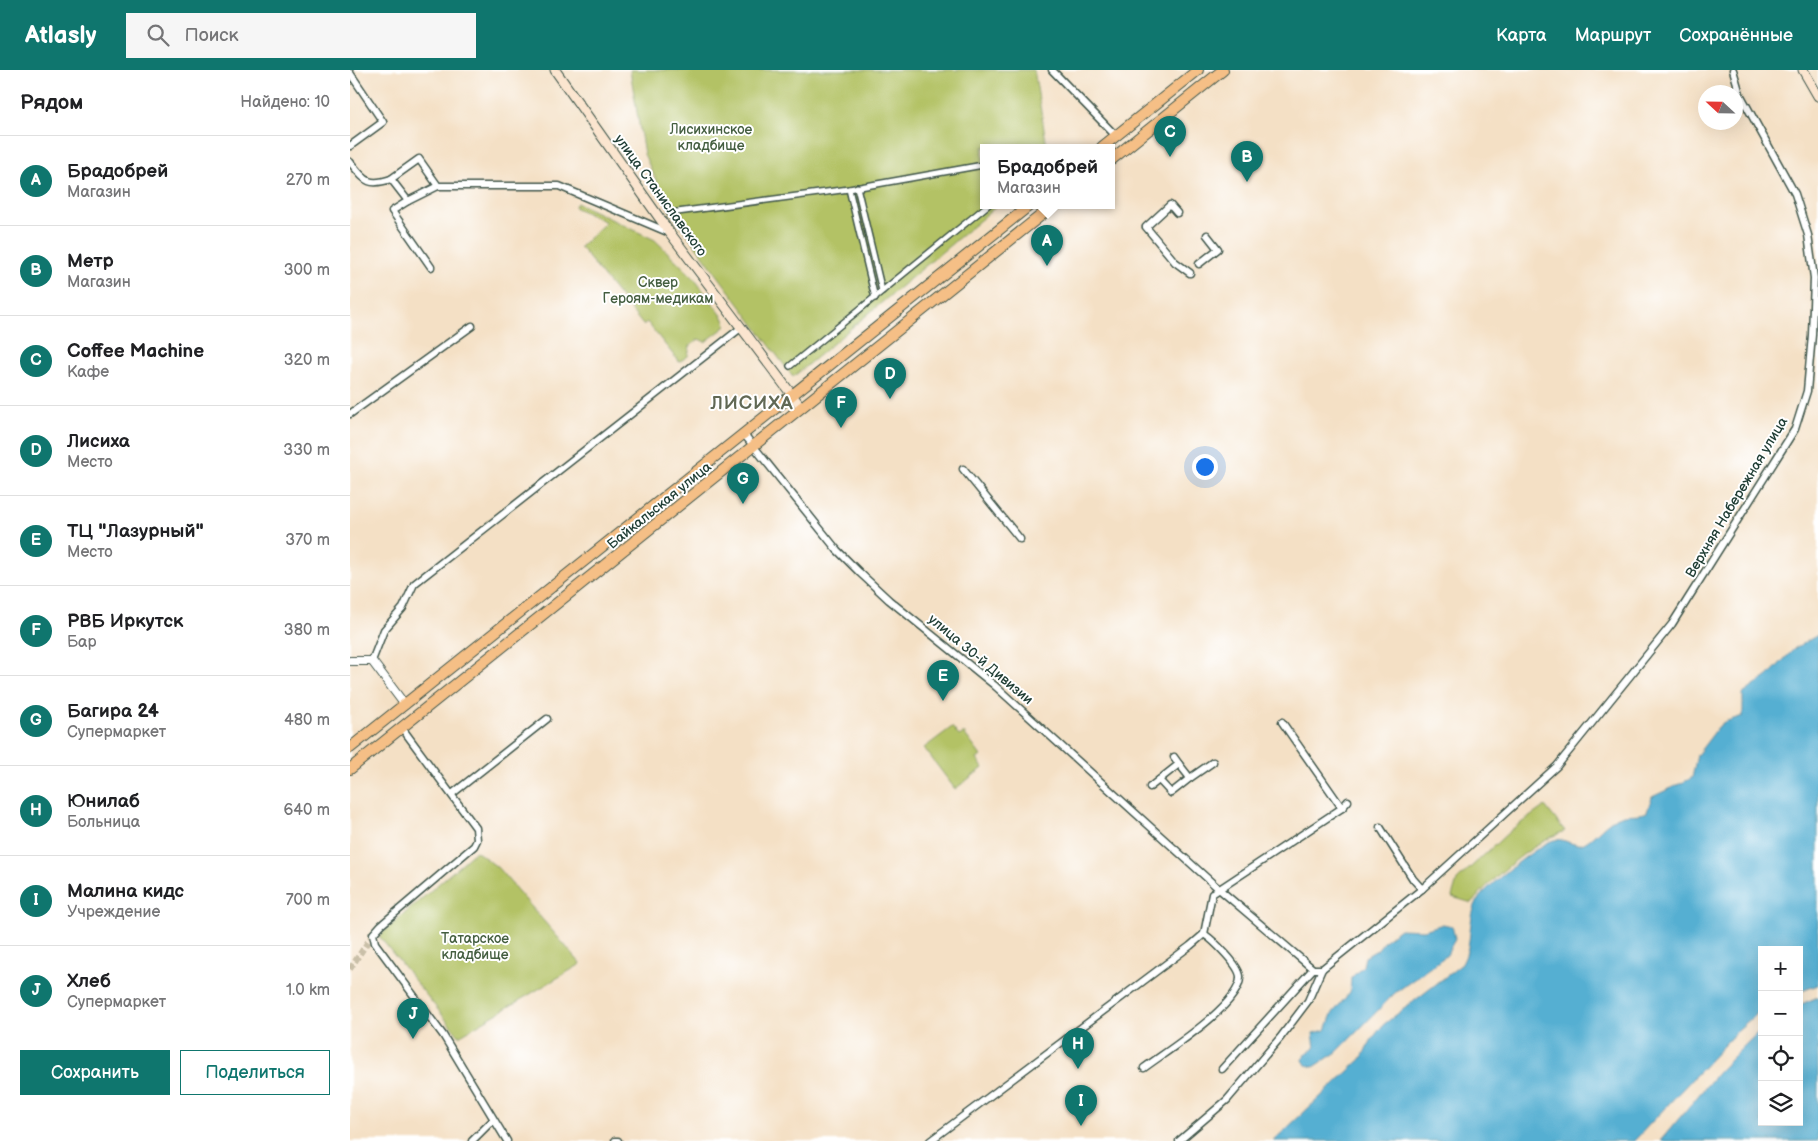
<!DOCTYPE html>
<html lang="ru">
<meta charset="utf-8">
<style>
:root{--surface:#fff;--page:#f6f6f6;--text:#202124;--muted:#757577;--line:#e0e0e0;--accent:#0f766e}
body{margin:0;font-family:"Balsamiq Sans",sans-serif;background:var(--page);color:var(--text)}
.controls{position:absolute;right:15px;bottom:15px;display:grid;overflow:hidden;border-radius:0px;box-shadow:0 5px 20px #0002}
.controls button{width:45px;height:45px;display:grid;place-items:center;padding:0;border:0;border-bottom:1px solid var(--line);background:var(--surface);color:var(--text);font:25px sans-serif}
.compass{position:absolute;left:1348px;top:15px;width:45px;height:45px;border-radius:50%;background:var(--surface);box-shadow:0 5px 20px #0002;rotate:292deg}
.you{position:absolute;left:854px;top:396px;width:18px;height:18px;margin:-12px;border:4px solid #fff;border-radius:50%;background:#1a73e8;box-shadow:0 0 0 8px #1a73e833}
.badge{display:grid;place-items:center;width:32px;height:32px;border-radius:50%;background:var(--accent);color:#fff;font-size:16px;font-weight:700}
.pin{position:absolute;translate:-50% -41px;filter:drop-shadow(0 1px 2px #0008)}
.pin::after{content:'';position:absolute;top:26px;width:18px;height:15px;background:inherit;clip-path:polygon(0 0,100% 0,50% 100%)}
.popup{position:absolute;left:630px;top:74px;width:135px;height:65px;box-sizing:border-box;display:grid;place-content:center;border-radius:0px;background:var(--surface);filter:drop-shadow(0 1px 4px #0005);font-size:16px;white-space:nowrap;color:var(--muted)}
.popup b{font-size:19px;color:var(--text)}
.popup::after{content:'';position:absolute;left:50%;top:100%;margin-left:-10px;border:10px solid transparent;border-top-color:var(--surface)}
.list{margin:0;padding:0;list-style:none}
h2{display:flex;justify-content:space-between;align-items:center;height:65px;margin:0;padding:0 20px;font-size:21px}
h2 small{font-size:16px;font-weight:400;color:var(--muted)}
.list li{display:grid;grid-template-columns:32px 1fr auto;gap:15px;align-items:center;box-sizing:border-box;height:90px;padding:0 20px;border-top:1px solid var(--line)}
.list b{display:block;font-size:19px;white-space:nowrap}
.list p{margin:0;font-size:16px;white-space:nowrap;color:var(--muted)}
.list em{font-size:16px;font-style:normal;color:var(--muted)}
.actions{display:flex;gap:10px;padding:15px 20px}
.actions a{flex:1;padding:11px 0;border:1px solid var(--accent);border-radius:0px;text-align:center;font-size:18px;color:var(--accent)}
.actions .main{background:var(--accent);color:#fff}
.icon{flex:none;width:28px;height:28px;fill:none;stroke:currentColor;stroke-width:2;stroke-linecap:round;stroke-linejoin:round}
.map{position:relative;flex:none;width:1468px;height:1071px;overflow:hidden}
header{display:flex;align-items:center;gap:30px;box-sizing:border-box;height:70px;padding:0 25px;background:var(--accent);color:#fff}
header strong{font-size:24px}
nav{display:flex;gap:28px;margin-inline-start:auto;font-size:18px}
.search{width:350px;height:45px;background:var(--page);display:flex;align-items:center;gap:12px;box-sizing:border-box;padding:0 18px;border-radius:0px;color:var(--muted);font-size:19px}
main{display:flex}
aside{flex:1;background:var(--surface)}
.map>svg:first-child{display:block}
</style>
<header>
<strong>Atlasly</strong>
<div class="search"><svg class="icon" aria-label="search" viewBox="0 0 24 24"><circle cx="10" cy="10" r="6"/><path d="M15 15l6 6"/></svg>Поиск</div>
<nav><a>Карта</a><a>Маршрут</a><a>Сохранённые</a></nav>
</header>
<main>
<aside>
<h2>Рядом<small>Найдено: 10</small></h2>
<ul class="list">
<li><span class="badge">A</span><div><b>Брадобрей</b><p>Магазин</p></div><em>270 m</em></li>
<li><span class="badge">B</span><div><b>Метр</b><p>Магазин</p></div><em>300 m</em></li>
<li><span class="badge">C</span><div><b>Coffee Machine</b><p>Кафе</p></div><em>320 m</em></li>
<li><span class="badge">D</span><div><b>Лисиха</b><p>Место</p></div><em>330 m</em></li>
<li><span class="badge">E</span><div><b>ТЦ &quot;Лазурный&quot;</b><p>Место</p></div><em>370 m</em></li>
<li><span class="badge">F</span><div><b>РВБ Иркутск</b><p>Бар</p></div><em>380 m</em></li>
<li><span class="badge">G</span><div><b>Багира 24</b><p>Супермаркет</p></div><em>480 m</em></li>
<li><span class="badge">H</span><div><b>Юнилаб</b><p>Больница</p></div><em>640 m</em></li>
<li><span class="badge">I</span><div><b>Малина кидс</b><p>Учреждение</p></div><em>700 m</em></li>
<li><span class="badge">J</span><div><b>Хлеб</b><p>Супермаркет</p></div><em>1.0 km</em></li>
</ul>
<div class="actions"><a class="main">Сохранить</a><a>Поделиться</a></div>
</aside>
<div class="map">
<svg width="1468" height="1071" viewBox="0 0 1468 1071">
<rect width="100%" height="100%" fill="#fff"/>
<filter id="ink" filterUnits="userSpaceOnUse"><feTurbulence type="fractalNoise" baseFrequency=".02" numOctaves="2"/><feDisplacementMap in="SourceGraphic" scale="10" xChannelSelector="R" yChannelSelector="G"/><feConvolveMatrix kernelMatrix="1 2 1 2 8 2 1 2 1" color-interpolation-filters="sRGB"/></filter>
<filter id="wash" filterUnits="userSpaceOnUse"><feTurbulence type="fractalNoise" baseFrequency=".0096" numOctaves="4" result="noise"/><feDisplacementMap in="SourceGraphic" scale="20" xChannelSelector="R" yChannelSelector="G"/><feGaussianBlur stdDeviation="1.12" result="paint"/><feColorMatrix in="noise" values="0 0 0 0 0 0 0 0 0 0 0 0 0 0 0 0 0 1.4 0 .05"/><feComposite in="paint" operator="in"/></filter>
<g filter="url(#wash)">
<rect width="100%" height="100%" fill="#f4e0c5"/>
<g fill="#b3c265" stroke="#69804c">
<polygon points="280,0 684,0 697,77 633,77 633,135 648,135 443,307 320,141 294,84"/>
<polygon points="227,133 305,170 343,207 373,247 376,254 374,258 355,272 349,269 340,276 338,286 329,292 297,252 293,255 230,177 256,152 224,137"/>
<polygon points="602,657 609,666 614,663 631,686 627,689 633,698 605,719 574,678"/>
<path d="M1195 736 1215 761C1183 773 1143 806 1122 833L1102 827 1107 810 1161 760Z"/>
<polygon points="126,781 147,797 231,894 109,966 29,866"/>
</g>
<g fill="#54afd2" stroke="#3a7683">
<path d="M1468 565V915L1449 922V880H1412V939L1389 959 1284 1071H923L1011 989 1022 969 1033 955 1112 894C1124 873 1116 848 1129 828 1138 815 1189 774 1204 770 1214 767 1223 778 1234 773 1247 766 1255 751 1271 746 1279 743 1288 746 1297 742L1302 727 1342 708 1347 685 1369 656 1374 652 1393 646V624L1418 606 1445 578Z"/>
<polygon points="1093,854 1102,856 1105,868 1097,885 1045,923 987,982 964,997 956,995 953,990 955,984 965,978 963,963 976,960 982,944 1000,922 1001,908 1013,896 1015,887 1027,880 1035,870 1050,859 1074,860"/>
<polygon points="1468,927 1468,1071 1310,1071 1369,1001 1412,958 1412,1052 1449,1052 1449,935"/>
</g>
</g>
<g filter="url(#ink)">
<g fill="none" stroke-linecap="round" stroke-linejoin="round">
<polyline stroke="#c9bfa8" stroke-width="6" stroke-dasharray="6 3" stroke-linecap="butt" points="0,899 23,864"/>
<g stroke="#3f554a" stroke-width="8">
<g id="pedestrian">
<polyline points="507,117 532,221"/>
<polyline points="499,119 525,228"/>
<polyline points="320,143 499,119 633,95"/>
<polyline points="440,296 638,135"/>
</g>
</g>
<g stroke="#3f554a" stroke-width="9">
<g id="minor">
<polyline points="702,0 766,66"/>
<polyline points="0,3 33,52 0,76"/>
<path d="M0 92C15 110 17 117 41 109L58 131 42 141 81 197"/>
<polyline points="41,109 69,89 88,116 209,116 320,163"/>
<polyline points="58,131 88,116"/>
<polyline points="827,143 820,135 796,157 825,192 840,203"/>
<polyline points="849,194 868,179 857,165"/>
<polyline points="0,344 122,256"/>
<polyline points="393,363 487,480 509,502 539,530 644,615 869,819 963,899 972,899"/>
<polyline points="613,399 670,469"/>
<polyline points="22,591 34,560 53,538 64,514 392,257"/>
<polyline points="932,652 992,738"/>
<polyline points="52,658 126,758 127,770 124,776 31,855 23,864 25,873 93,965 157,1071"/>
<polyline points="840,708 863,692"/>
<polyline points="809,710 821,723 840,708 829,694"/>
<polyline points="800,717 829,694 824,687"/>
<polyline points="102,724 197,649"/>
<polyline points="1030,757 1063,809 1072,819"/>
<path d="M794 998C815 982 891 935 890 907 890 896 863 870 854 864"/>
<polyline points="872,999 963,899"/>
<polyline points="122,1071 143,1050"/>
<polyline points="265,1071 268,1071"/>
<polyline points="580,1071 840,876 854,864 862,824 992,738 998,731"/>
<polyline points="829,1071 877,1030 930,968 958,931 972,899 1072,819 1207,696 1322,554 1445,359 1457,321 1462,265 1464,208 1458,165 1445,124 1390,24 1383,0"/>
</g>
</g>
<g stroke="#3f554a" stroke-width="10">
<polyline id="tertiary" points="0,591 22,591 55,635"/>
</g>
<g stroke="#3f554a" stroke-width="11">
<g id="secondary">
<polyline points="205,0 320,163 451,337"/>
<polyline points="1453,0 1468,26"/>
</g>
</g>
<g stroke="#3f554a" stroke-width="12">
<g id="primary">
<polyline points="752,77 848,0"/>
<polyline points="761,90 873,0"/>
<polyline points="0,678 680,135"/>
<polyline points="0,699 704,135"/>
</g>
</g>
<use href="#pedestrian" stroke="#fff" stroke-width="5"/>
<use href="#minor" stroke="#fff" stroke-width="6"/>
<use href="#tertiary" stroke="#fff" stroke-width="8"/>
<use href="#secondary" stroke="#fbe5cf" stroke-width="9"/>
<use href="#primary" stroke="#f5bf86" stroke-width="10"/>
</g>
</g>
<g text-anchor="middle" stroke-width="4" stroke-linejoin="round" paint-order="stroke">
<g font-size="14" fill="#445e40" stroke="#fff">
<text x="361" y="64">Лисихинское<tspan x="361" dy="16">кладбище</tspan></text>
<text x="308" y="217">Сквер<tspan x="308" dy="16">Героям-медикам</tspan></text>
<text x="125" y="873">Татарское<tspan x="125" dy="16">кладбище</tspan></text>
</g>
<g font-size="14" fill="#1f3d34" stroke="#fff">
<text transform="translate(311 125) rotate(54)" y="5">улица Станиславского</text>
<text transform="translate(1386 427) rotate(-59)" y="5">Верхняя Набережная улица</text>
<text transform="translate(309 435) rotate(-39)" y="5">Байкальская улица</text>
<text transform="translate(631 589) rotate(40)" y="5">улица 30-й Дивизии</text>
</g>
<g font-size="19" font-weight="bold" letter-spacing="1" fill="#616854" stroke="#fff">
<text x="402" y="339">ЛИСИХА</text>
</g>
</g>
</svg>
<div class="controls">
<button>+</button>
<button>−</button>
<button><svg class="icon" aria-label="locate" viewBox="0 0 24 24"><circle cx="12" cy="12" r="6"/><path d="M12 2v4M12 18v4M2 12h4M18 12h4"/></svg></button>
<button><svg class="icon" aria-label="layers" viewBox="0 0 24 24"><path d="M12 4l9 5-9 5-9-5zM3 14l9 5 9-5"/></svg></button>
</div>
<svg class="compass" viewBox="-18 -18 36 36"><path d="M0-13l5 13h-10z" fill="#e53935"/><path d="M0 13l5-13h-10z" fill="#757577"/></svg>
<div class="you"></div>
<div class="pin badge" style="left:697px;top:196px">A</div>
<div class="popup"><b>Брадобрей</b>Магазин</div>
<div class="pin badge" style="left:897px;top:112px">B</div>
<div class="pin badge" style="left:820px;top:87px">C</div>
<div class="pin badge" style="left:540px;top:329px">D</div>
<div class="pin badge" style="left:593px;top:631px">E</div>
<div class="pin badge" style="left:491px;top:358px">F</div>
<div class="pin badge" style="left:393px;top:434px">G</div>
<div class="pin badge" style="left:728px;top:999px">H</div>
<div class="pin badge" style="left:731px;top:1056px">I</div>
<div class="pin badge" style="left:63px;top:969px">J</div>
</div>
</main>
